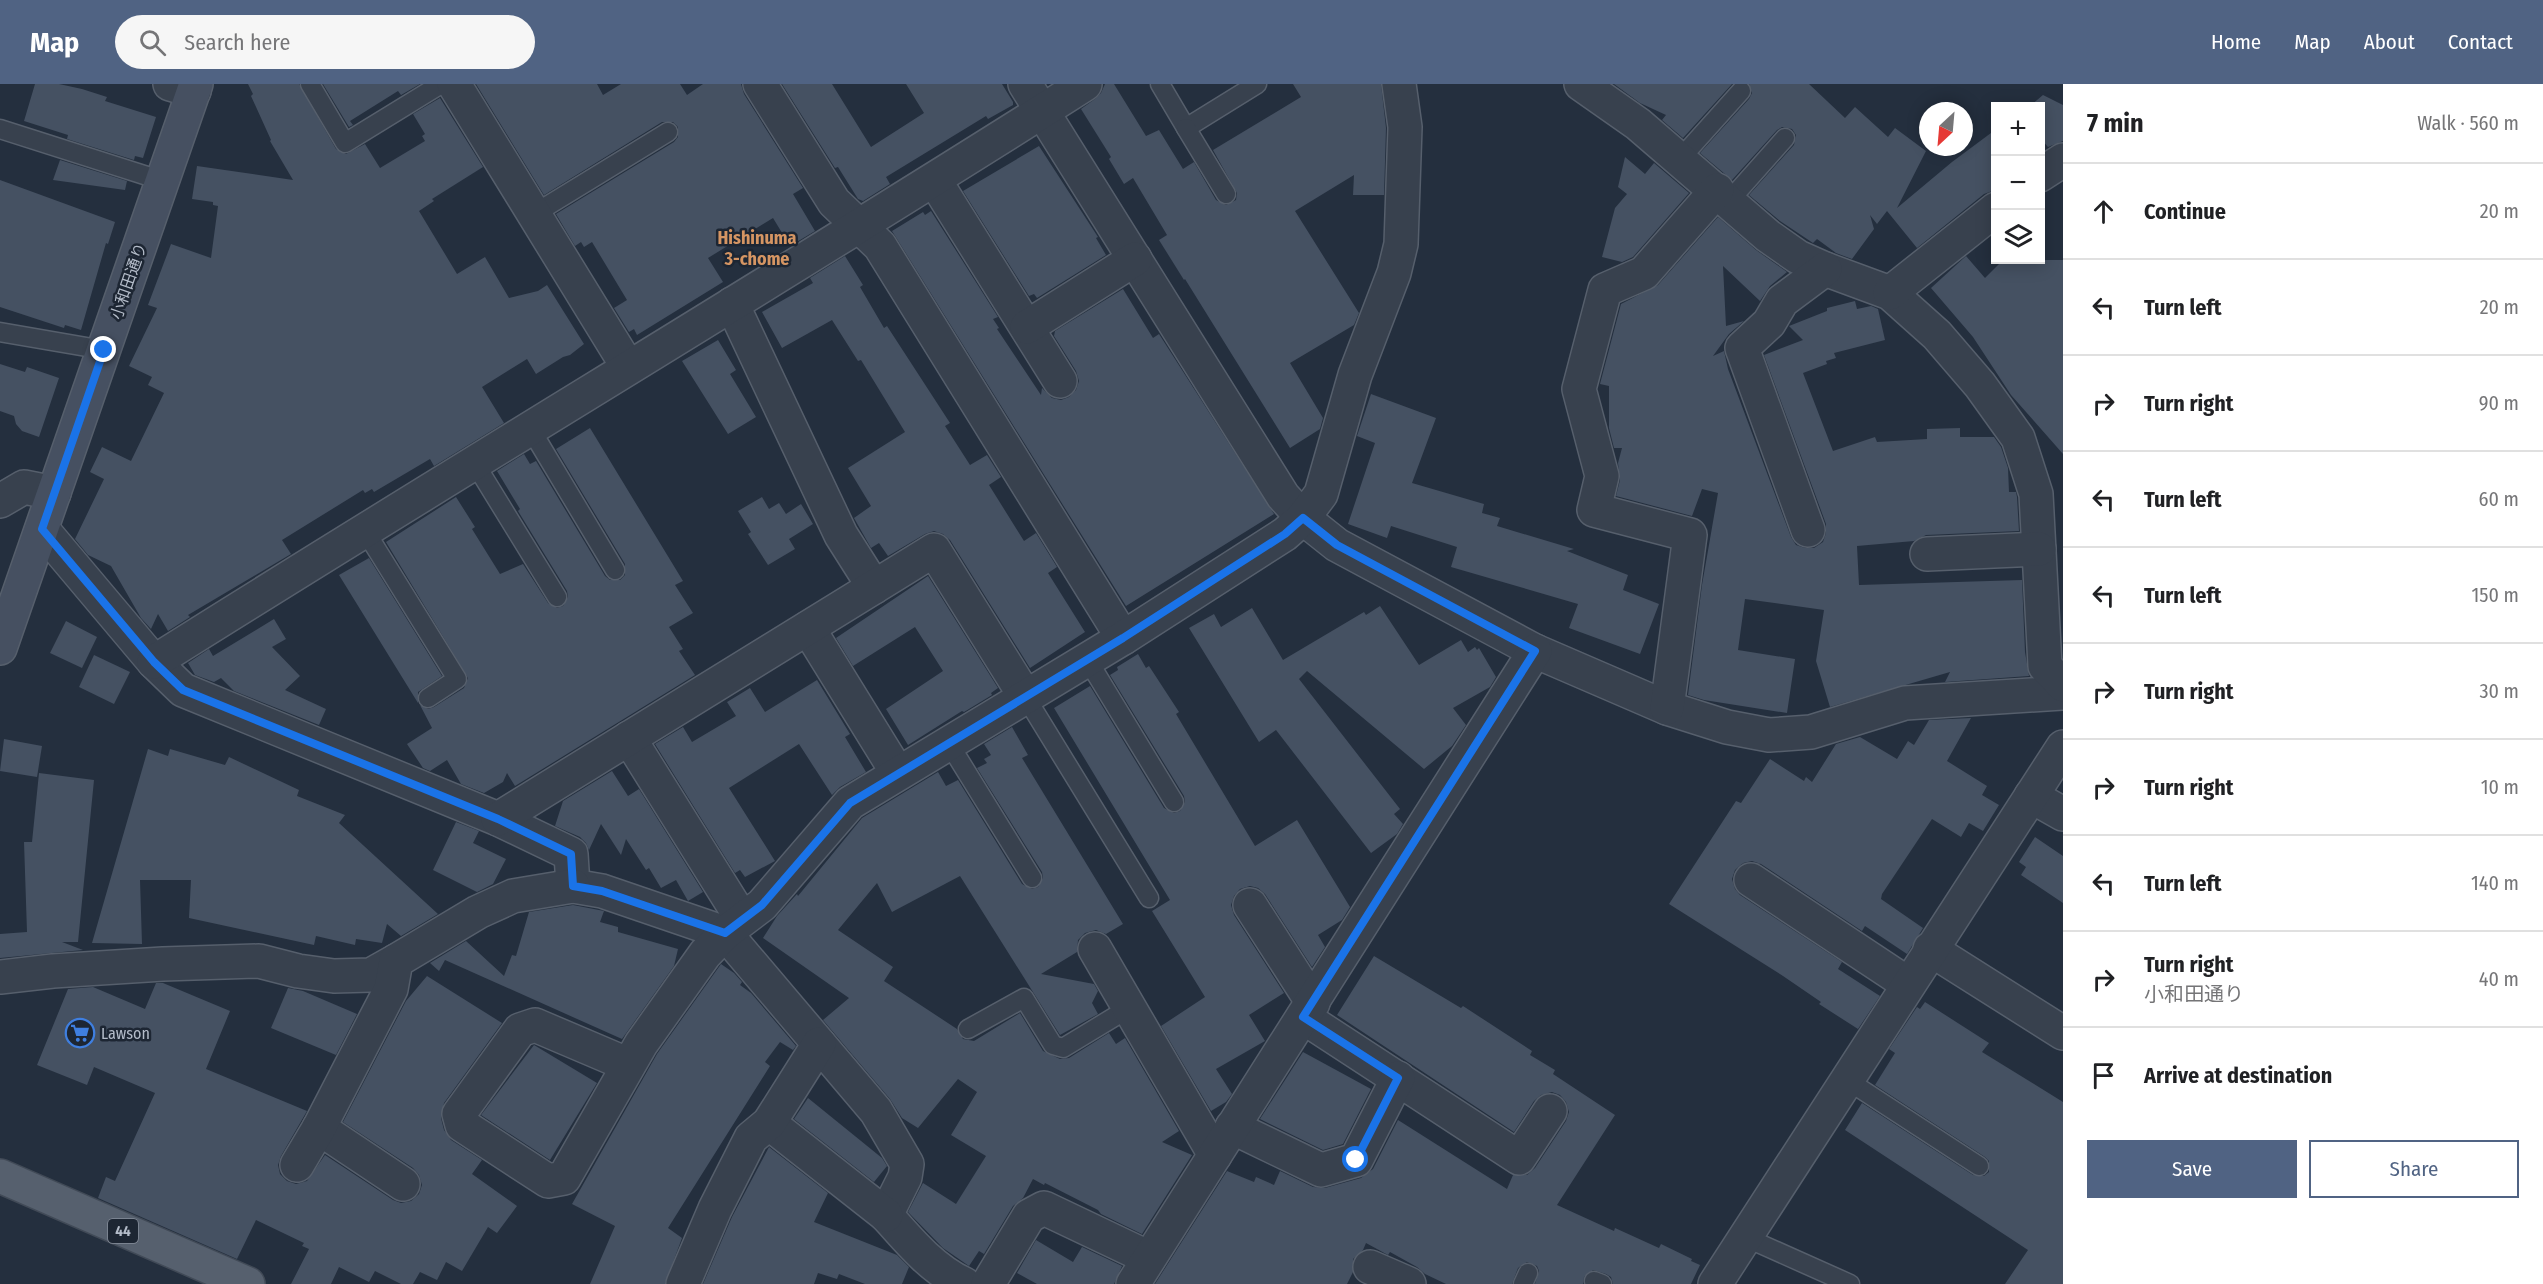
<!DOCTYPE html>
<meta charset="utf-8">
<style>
:root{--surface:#fff;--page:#f6f6f6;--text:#202124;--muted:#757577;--line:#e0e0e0;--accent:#506383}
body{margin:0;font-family:"Fira Sans Condensed","Noto Sans JP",sans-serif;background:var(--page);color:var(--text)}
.controls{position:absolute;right:18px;top:18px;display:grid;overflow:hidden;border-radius:0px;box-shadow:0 3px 15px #0003}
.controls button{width:54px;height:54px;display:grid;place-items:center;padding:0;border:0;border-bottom:2px solid var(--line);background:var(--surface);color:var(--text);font:30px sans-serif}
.compass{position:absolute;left:1919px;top:18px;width:54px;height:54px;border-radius:50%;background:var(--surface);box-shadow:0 3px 15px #0003;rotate:206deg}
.stop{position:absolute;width:18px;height:18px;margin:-14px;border:4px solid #1a73e8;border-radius:50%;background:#fff}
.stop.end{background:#1a73e8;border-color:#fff;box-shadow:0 2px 6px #0008}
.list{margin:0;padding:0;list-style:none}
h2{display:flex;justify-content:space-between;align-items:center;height:78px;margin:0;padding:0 24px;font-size:26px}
h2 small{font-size:20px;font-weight:400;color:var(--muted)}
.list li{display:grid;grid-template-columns:39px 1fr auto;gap:18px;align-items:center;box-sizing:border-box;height:96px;padding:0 24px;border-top:2px solid var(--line)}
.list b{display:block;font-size:22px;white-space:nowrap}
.list p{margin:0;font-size:20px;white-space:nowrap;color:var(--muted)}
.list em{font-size:20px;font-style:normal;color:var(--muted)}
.actions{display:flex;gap:12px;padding:18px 24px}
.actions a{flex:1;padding:14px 0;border:2px solid var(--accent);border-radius:0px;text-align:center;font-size:21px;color:var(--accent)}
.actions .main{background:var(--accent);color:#fff}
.icon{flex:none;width:33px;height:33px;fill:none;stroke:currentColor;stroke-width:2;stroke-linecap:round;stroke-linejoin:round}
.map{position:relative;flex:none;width:2063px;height:1200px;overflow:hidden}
header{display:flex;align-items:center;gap:36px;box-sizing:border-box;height:84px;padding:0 30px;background:var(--accent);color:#fff}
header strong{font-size:28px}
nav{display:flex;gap:33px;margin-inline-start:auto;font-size:21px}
.search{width:420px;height:54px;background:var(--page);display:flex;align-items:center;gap:15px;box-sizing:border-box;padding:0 21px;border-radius:33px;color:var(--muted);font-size:22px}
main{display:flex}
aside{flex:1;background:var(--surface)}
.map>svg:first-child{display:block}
</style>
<header>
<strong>Map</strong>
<div class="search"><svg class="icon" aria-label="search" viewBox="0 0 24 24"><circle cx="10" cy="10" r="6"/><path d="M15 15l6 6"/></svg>Search here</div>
<nav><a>Home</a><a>Map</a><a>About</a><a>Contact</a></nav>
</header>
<main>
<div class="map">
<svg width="2063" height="1200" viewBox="0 0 2063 1200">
<rect width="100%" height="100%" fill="#242f3e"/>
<g fill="#455162">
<polygon points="35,0 59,0 82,5 107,13 105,17 156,33 143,74 135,72 134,76 67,55 68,51 24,37"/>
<polygon points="248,0 299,0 336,65 346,70 365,60 380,84 425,57 422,52 425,50 413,30 440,14 483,83 432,115 434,117 419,127 457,190 485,173 509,214 538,207 547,201 584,260 570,271 563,273 536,290 527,275 482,303 504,339 434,382 430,375 374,408 372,405 365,409 363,406 282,456 291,470 188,531 190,533 168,547 158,530 151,545 141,534 111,482 88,471 75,455 104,395 90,388 102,363 131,377 164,309 148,301 152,293 129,282 157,224 148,221 171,160 211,174 218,122 213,121 213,118 192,115 197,82 293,96 270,57 271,56 251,12 253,10"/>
<polygon points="323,0 420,0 401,11 398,7 350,37 353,41 349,43"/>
<polygon points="476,0 597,0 603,11 621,0 680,0 687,11 703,0 741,0 744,10 803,104 793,110 815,147 790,162 773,134 708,174 723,198 637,251 634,245 629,248 614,224 627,216 592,158 584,163 581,158 575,162 556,130 674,58 678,53 678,43 673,38 662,38 544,111"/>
<polygon points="782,0 832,0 871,63 924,29 906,0 1002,0 1013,18 1013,21 988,35 986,32 886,93 890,100 863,117 858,115 838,83 835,84"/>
<polygon points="1105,0 1114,0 1146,52 1159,46 1183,85 1194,78 1216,116 1226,121 1236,116 1237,109 1213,66 1301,13 1293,0 1381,0 1386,44 1384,111 1353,111 1354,91 1295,127 1359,229 1354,241 1290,279 1323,334 1320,345 1290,364 1185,195 1184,196 1159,156 1167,151 1133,94 1124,100 1109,75 1111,73 1081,25 1095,15 1101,9"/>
<polygon points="1614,0 1732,0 1683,54 1662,36 1666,31 1640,19"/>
<polygon points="1749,0 1809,0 1845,34 1855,23 1888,53 1895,44 1926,67 1897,124 1952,78 1995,46 1995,106 1984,110 1917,164 1887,127 1877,140 1870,131 1874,145 1852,175 1836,169 1817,155 1813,159 1780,137 1749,111 1794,61 1796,51 1792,45 1782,43 1777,46 1732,96 1700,69 1749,15 1752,9"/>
<polygon points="2043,11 2063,21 2063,57 2048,63 2040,54 2040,22 2030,22"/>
<polygon points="1039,62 1098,153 1096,154 1106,171 1037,214 1034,210 1029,212 963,107"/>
<polygon points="1625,73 1645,90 1654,79 1689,109 1633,173 1622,178 1602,173 1615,124 1627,110 1618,103"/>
<polygon points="60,76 127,97 125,106 53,96"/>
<polygon points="0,96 115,138 108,160 106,159 81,246 65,241 64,244 0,223"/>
<polygon points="931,127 998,233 993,235 999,244 997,245 1041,311 1042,304 1052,314 1061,316 1069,313 1076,306 1079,297 1076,287 1054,252 1055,247 1123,205 1153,254 1159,250 1274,430 1126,522 892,147 923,128 925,131"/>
<polygon points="1718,133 1756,166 1787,188 1770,202 1760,217 1723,182 1726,242 1744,237 1729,250 1713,272 1724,267 1728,285 1791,453 1796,461 1805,464 1814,464 1823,458 1826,449 1826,440 1764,271 1803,256 1789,242 1827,227 1827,224 1855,217 1857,225 1871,222 1878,225 1885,256 1834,269 1836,274 1826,277 1827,280 1803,289 1833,367 1875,353 1877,358 1927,355 1927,345 1960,344 1960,353 1994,353 2001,363 2008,384 2009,408 2016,408 2017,413 2019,447 1926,451 1914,457 1857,462 1859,501 2022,496 2025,568 2029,592 1945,598 1950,588 1830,623 1816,577 1824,526 1745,515 1738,566 1795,575 1787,629 1704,616 1688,611 1702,501 1718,409 1702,405 1692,432 1616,412 1620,396 1618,379 1622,364 1614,364 1609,344 1609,302 1600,300 1621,220 1658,201"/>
<polygon points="845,172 863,201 860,203 884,244 887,242 950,339 945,342 970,381 987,371 1001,393 989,401 1024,457 1036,449 1057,483 1048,489 1085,548 1030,584 950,456 943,450 934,447 925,450 888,472 879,459 871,464 854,434 871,422 848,384 905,348 861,276 858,277 832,236 782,264 762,228 813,199 810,194"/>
<polygon points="1966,172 1985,194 2003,176 2063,176 2063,370 2011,311 1973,253 1931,204"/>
<polygon points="718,256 736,286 730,290 756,333 728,350 682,277"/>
<polygon points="0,280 25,288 27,283 59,294 39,353 22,347 16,340 14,332 0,327"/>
<polygon points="1371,310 1436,334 1412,399 1484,420 1482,429 1500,434 1497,442 1574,465 1567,467 1628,491 1623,506 1659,520 1640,570 1569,544 1578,520 1451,483 1457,463 1391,442 1387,454 1348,440 1375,359 1357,352"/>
<polygon points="590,344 683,497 675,501 693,529 669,543 683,565 679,567 695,591 515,702 507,689 503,698 484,709 461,700 447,676 430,687 423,684 407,660 432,644 420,621 428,625 434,623 464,604 468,594 386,458 456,413 475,443 472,445 500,490 523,480 548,519 557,524 563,522 568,513 567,507 518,427 520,425 497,387 524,370 530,380 536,377 605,492 610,496 620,496 625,491 625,480 556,365"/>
<polygon points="762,413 769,425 779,419 786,430 801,420 813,440 789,455 795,465 768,481 748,450 751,448 738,427"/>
<polygon points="369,474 442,592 418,608 418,619 339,491"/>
<polygon points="928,492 998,604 991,609 992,611 964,628 962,627 908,661 886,625 943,587 915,543 853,582 836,554"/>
<polygon points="1380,522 1419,581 1461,556 1468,568 1475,563 1477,566 1479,564 1496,593 1490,603 1453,624 1466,641 1452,662 1424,685 1307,587 1299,595 1400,725 1394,730 1403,740 1397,750 1371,769 1276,646 1259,658 1189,544 1214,530 1221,543 1252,524 1283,576 1364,528 1366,531"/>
<polygon points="274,535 286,555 272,563 300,592 285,606 326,625 319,641 234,607 221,594 214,598 195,591 188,579 209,565 213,572"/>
<polygon points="66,537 97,553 82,584 50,569"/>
<polygon points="1138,570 1146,584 1149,582 1179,628 1176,630 1255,762 1297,736 1350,823 1342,836 1318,851 1325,863 1312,883 1265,810 1258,804 1250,802 1240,805 1234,812 1231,821 1234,831 1284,909 1249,931 1265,957 1216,985 1232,1010 1226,1018 1211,1027 1161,942 1205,913 1152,827 1170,816 1054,624 1090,602 1164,724 1174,729 1180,727 1185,718 1184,712 1110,591 1118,586 1117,583"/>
<polygon points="94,571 130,588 114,620 79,603"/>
<polygon points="817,596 850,650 845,653 866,688 840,703 832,711 799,660 729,704 775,777 745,793 740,786 735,789 655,660 683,643 692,658 736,632 727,618 750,604 765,628"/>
<polygon points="1971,634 1947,677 1987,702 1982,711 1999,721 1983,747 1969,739 1961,753 1932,735 1882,810 1881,815 1923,844 1907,870 1865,842 1862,847 1761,780 1752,777 1743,779 1735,786 1732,795 1735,805 1740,811 1842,878 1838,885 1880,912 1858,945 1819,920 1821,918 1783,892 1669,820 1736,717 1741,719 1770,675 1804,697 1806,693 1812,698 1836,660 1860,653 1897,675 1908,657 1914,661 1929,636"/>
<polygon points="1012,643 1028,671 1022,674 1123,840 1106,850 1096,846 1085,849 1078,856 1077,868 1041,890 1094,900 1098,907 1092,919 1098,930 1060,951 960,792 892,828 877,799 838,846 893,883 884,897 957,945 963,955 974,957 1020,929 1043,967 1060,975 1069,974 1109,949 1116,960 1125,954 1179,1047 1162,1058 1192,1071 1142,1150 1101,1130 1098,1126 1045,1099 1044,1101 1033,1095 1023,1114 1013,1122 984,1170 979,1167 969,1182 943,1164 908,1128 923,1099 956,1120 986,1072 951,1051 977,1008 958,995 918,1044 902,1034 890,1015 823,936 849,914 763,854 777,832 797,810 798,812 862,734 938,688 946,702 958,696 1022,800 1032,805 1038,803 1043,794 1042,788 977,684 987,679 984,675 991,671 984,660"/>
<polygon points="4,655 42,662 37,693 0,687"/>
<polygon points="148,665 168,672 170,665 225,681 229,673 299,706 297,712 345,731 339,739 438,830 401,852 387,840 382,859 356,855 355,861 316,852 314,861 189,834 191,796 140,796 142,860 92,859"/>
<polygon points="612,687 628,712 639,705 703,808 688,817 676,796 661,804 649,784 646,786 626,755 621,771 601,740 589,766 586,759 580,753 555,742 563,717"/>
<polygon points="39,689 94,696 78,858 62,858 83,866 0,874 0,850 27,848 24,758 32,758"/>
<polygon points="456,738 479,747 473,759 506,775 493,800 477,808 433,786"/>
<polygon points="2035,753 2063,772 2063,819 2021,791 2026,783 2019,778"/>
<polygon points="573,821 604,827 600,838 618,843 618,848 678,865 674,882 622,955 445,876 439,887 430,879 466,857 504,892 512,871 516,872 529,828"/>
<polygon points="1374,872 1461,924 1463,922 1532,967 1530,971 1555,986 1553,990 1615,1031 1557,1121 1614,1147 1615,1144 1659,1164 1661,1160 1692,1175 1691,1177 1700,1181 1691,1200 1613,1200 1611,1193 1606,1190 1593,1186 1584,1193 1583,1200 1535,1200 1539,1187 1537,1182 1527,1178 1518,1184 1512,1200 1446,1200 1425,1190 1417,1183 1390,1168 1388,1171 1366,1159 1363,1166 1353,1175 1353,1188 1347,1200 1155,1200 1227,1087 1254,1098 1256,1093 1274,1101 1280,1087 1313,1103 1325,1104 1361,1094 1373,1085 1398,1036 1507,1105 1513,1091 1527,1091 1535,1084 1566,1037 1569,1028 1566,1018 1560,1011 1552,1008 1541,1011 1534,1017 1514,1048 1337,931"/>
<polygon points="721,880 734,889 742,898 740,901 751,909 796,962 793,966 780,958 765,978 770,982 668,1144 682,1154 665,1200 590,1200 615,1142 572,1120 657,970"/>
<polygon points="427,892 502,939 444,1019 441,1034 444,1046 451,1056 482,1076 472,1090 517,1122 497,1149 488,1143 462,1187 446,1178 437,1196 420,1188 413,1200 401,1200 375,1187 369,1198 339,1183 331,1200 291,1200 309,1165 302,1162 304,1159 256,1136 237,1175 98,1114 106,1093 115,1097 155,1009 94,983 87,1001 37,981 68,905 93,903 145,925 156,899 163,899 230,927 206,985 307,1027 281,1072 278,1081 280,1090 287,1097 296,1100 307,1097 325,1071 393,1116 401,1119 411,1117 419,1110 422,1101 419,1091 413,1084 343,1038 406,917"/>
<polygon points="288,904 303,907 357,930 336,971 271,944"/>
<polygon points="1925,918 1989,959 1982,968 2063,1018 2063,1200 2005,1200 2028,1166 1845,1046 1862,1019 1973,1091 1984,1092 1989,1088 1989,1077 1985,1073 1875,1001 1895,969 1889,965 1917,923 1920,925"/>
<polygon points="534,961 597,999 550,1076 481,1031"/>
<polygon points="1303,968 1371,1005 1343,1060 1323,1066 1260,1035"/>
<polygon points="808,1014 882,1074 887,1082 874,1098 794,1035"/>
<polygon points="769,1063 828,1109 814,1138 897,1171 909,1183 902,1200 865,1200 839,1190 837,1195 818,1189 814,1200 703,1200 732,1133"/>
<polygon points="1036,1156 1073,1178 1082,1163 1122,1182 1114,1200 1037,1200 1017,1189"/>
</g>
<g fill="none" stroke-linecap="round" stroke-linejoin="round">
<g stroke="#565f6c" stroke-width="21">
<g id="lane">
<polyline points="310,0 345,59 441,0"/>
<polyline points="1160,0 1186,44 1257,0"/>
<polyline points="1186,44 1226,110"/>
<polyline points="0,45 163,97"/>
<polyline points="1680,75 1741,7"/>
<polyline points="1729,117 1785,54"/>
<polyline points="534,130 668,48"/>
<polyline points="0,248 104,266"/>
<polyline points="530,344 615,486"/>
<polyline points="474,378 557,513"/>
<polyline points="364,445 457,595 428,614"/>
<polyline points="1087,575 1174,718"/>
<polyline points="1025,612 1149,814"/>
<polyline points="948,658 1032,794"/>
<polyline points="968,945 1024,914 1053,961 1063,964 1129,924"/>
<polyline points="1847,996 1979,1082"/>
<polyline points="1747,1154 1850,1200"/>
<polyline points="1594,1197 1602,1200"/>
<polyline points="1523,1200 1528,1189"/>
</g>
</g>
<g stroke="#565f6c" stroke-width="36">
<g id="street">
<polyline points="170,0 194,7"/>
<polyline points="454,0 628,283"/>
<polyline points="760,0 834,118 880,162 1123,554"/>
<polyline points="1025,0 1283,412 1303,434 1337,461 1535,567 1667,624 1727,643 1769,651 1811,648 1905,619 2063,609"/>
<polyline points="1581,0 1638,40 1768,152 1798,173 1825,185 1890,209 1937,251 1980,301 2018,354 2036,410 2045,582 2063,601"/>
<polyline points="2040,91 2063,76"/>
<polyline points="935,97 1060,297"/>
<polyline points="1890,209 1996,125"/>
<polyline points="732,220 841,451 874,503"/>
<polyline points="1027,243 1135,175"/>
<polyline points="0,417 24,403 54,409"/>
<path d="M42 445 154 578 183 606 498 735 571 770 573 802 602 807 725 849 876 1027 907 1080 905 1093 886 1131C909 1157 932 1185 964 1200"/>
<polyline points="1808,446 1742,264 1769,239 1782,217 1825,185"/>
<polyline points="1927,470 2039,465"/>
<polyline points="808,544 897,688"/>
<path d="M154 578C463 383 777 196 1085 0"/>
<polyline points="1667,624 1690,451 1594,426 1602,392 1579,305 1605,206 1644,189 1717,106"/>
<polyline points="629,654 742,835"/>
<polyline points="2031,712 2063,730"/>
<polyline points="498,735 934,466 1025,612"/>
<polyline points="1751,796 1908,900"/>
<polyline points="1250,821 1313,919"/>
<polyline points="1095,865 1215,1071"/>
<polyline points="1930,865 2063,949"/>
<polyline points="0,893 53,887 163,880 259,877 298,887 334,892 371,891 396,877"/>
<polyline points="1303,933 1519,1074 1550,1027"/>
<polyline points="629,981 535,941 520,946 459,1030 462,1041 548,1097 564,1094 641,960 705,870 725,849 762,821 850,719 1123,554 1285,450 1303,434 1321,410 1355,291 1394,189 1401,160 1405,43 1399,0"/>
<polyline points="769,1039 886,1131"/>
<polyline points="1232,1043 1321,1086 1356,1076 1398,994"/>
<polyline points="319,1044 403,1100"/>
<polyline points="297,1081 319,1044 391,905 396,877 478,828 513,812 573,802"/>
<polyline points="1370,1183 1409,1200"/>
<polyline points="683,1200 715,1125 751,1054 769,1039 819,960"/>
<polyline points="988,1200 1029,1132 1044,1124 1149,1174"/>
<polyline points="1133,1200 1535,567"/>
<polyline points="1715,1200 2063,663"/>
</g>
</g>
<g stroke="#565f6c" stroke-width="36">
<polyline id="secondary" points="0,564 196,0"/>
</g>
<g stroke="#414a57" stroke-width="36">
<polyline id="primary" points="0,1092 248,1200"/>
</g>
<use href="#lane" stroke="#38414e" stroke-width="18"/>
<use href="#street" stroke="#38414e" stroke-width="33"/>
<use href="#secondary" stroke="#465061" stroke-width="33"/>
<use href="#primary" stroke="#56606e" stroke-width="33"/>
</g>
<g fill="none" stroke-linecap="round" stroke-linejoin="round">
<polyline stroke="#1a73e8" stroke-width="8" points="104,266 42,445 154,578 183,606 498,735 571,770 573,802 602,807 725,849 762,821 850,719 1123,554 1285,450 1303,434 1337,461 1535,567 1303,933 1398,994 1356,1076"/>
</g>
<defs>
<g id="supermarket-ring" transform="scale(1.5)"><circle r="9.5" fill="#1d2633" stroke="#3f7fe0" stroke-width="1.5"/><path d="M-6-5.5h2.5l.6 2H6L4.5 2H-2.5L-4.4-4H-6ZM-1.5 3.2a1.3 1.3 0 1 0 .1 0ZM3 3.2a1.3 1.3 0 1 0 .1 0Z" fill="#3f7fe0"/></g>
</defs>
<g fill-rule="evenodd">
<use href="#supermarket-ring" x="80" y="949"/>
</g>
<g text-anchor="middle" stroke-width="5" stroke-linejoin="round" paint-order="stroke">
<rect fill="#1d2633" stroke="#878f9c" stroke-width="1.5" x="108" y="1135" width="30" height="24" rx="4.5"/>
<g font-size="15" font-weight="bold" fill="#b4bcc9">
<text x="123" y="1152">44</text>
</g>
<g font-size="16" fill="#b4bcc9" stroke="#1d2633">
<text transform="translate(128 197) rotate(-71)" y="6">小和田通り</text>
</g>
<g font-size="16" fill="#b4bcc9" stroke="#1d2633" text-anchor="start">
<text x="101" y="955">Lawson</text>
</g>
<g font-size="18" font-weight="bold" fill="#d59563" stroke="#1d2633">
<text x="757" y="160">Hishinuma<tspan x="757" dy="21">3-chome</tspan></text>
</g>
</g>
</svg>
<div class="controls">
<button>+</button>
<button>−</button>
<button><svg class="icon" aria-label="layers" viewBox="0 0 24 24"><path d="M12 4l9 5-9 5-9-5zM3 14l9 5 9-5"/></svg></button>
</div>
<svg class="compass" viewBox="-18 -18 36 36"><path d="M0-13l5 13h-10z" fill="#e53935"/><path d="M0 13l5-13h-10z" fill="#757577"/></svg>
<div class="stop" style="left:1356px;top:1076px"></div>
<div class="stop end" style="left:104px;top:266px"></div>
</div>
<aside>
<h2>7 min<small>Walk · 560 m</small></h2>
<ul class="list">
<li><svg class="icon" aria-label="ahead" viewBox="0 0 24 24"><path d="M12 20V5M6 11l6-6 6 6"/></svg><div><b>Continue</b></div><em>20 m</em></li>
<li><svg class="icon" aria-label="left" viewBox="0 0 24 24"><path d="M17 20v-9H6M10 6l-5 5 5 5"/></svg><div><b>Turn left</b></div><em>20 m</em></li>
<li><svg class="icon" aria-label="right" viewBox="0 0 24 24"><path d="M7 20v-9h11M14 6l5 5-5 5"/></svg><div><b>Turn right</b></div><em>90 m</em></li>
<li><svg class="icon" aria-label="left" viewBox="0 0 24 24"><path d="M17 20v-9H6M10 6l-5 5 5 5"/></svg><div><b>Turn left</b></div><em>60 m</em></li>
<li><svg class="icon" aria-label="left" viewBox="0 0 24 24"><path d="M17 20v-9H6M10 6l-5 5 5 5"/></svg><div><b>Turn left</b></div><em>150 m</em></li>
<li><svg class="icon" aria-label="right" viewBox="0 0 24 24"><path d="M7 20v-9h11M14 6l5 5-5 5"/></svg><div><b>Turn right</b></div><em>30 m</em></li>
<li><svg class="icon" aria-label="right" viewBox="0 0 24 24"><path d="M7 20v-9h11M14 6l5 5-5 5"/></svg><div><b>Turn right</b></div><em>10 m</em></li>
<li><svg class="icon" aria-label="left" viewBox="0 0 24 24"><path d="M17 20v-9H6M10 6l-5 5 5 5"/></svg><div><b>Turn left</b></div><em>140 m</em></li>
<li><svg class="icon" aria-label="right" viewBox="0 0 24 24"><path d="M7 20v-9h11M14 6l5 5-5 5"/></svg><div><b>Turn right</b><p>小和田通り</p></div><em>40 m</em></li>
<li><svg class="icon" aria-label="arrive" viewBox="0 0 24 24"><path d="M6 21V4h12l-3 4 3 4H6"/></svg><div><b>Arrive at destination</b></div></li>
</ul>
<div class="actions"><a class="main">Save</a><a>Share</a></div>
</aside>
</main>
